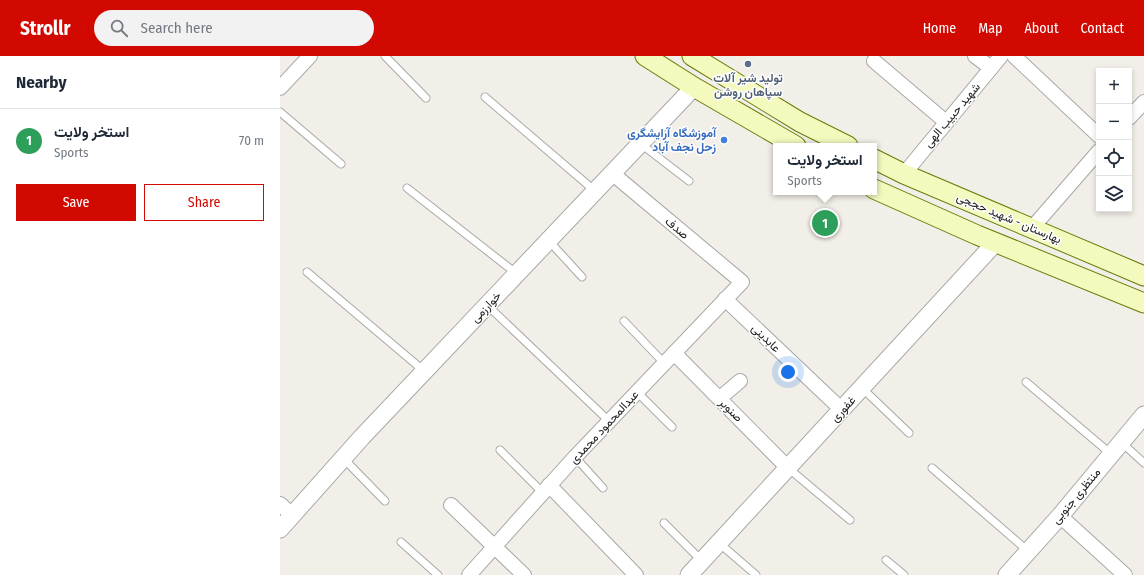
<!DOCTYPE html>
<meta charset="utf-8">
<style>
:root{--surface:#fff;--page:#f2f2f3;--text:#1f2937;--muted:#747a83;--line:#e0e1e3;--accent:#d20901}
body{margin:0;font-family:"Fira Sans Condensed",Vazirmatn,sans-serif;background:var(--page);color:var(--text)}
.controls{position:absolute;right:12px;top:12px;display:grid;overflow:hidden;border-radius:0px;box-shadow:0 2px 6px #0003}
.controls button{width:36px;height:36px;display:grid;place-items:center;padding:0;border:0;border-bottom:1px solid var(--line);background:var(--surface);color:var(--text);font:20px sans-serif}
.you{position:absolute;left:508px;top:316px;width:14px;height:14px;margin:-10px;border:3px solid #fff;border-radius:50%;background:#1a73e8;box-shadow:0 0 0 6px #1a73e833}
.badge{display:grid;place-items:center;width:26px;height:26px;border-radius:50%;background:var(--accent);color:#fff;font-size:13px;font-weight:700}
.pin{position:absolute;translate:-50% -50%;border:2px solid #fff;box-shadow:0 1px 4px #0006}
.popup{position:absolute;left:493px;top:87px;width:104px;height:52px;box-sizing:border-box;display:grid;place-content:center;border-radius:0px;background:var(--surface);filter:drop-shadow(0 1px 3px #0005);font-size:13px;white-space:nowrap;color:var(--muted)}
.popup b{font-size:15px;color:var(--text)}
.popup::after{content:'';position:absolute;left:50%;top:100%;margin-left:-8px;border:8px solid transparent;border-top-color:var(--surface)}
.list{margin:0;padding:0;list-style:none}
h2{display:flex;justify-content:space-between;align-items:center;height:52px;margin:0;padding:0 16px;font-size:17px}
h2 small{font-size:13px;font-weight:400;color:var(--muted)}
.list li{display:grid;grid-template-columns:26px 1fr auto;gap:12px;align-items:center;box-sizing:border-box;height:64px;padding:0 16px;border-top:1px solid var(--line)}
.list b{display:block;font-size:15px;white-space:nowrap}
.list p{margin:0;font-size:13px;white-space:nowrap;color:var(--muted)}
.list em{font-size:13px;font-style:normal;color:var(--muted)}
.actions{display:flex;gap:8px;padding:12px 16px}
.actions a{flex:1;padding:9px 0;border:1px solid var(--accent);border-radius:0px;text-align:center;font-size:14px;color:var(--accent)}
.actions .main{background:var(--accent);color:#fff}
.icon{flex:none;width:22px;height:22px;fill:none;stroke:currentColor;stroke-width:2;stroke-linecap:round;stroke-linejoin:round}
.map{position:relative;flex:none;width:864px;height:519px;overflow:hidden}
header{display:flex;align-items:center;gap:24px;box-sizing:border-box;height:56px;padding:0 20px;background:var(--accent);color:#fff}
header strong{font-size:19px}
nav{display:flex;gap:22px;margin-inline-start:auto;font-size:14px}
.search{width:280px;height:36px;background:var(--page);display:flex;align-items:center;gap:10px;box-sizing:border-box;padding:0 14px;border-radius:22px;color:var(--muted);font-size:15px}
main{display:flex}
aside{flex:1;background:var(--surface)}
.map>svg:first-child{display:block}
</style>
<header>
<strong>Strollr</strong>
<div class="search"><svg class="icon" aria-label="search" viewBox="0 0 24 24"><circle cx="10" cy="10" r="6"/><path d="M15 15l6 6"/></svg>Search here</div>
<nav><a>Home</a><a>Map</a><a>About</a><a>Contact</a></nav>
</header>
<main>
<aside>
<h2>Nearby<small></small></h2>
<ul class="list">
<li><span class="badge" style="background:#2e9e5b">1</span><div><b>استخر ولایت</b><p>Sports</p></div><em>70 m</em></li>
</ul>
<div class="actions"><a class="main">Save</a><a>Share</a></div>
</aside>
<div class="map">
<svg width="864" height="519" viewBox="0 0 864 519">
<rect width="100%" height="100%" fill="#f2efe8"/>
<g fill="none" stroke-linecap="round" stroke-linejoin="round">
<g stroke="#a8a8a8" stroke-width="9">
<g id="service">
<polyline points="105,0 146,42"/>
<polyline points="205,41 315,135"/>
<polyline points="0,56 61,108"/>
<polyline points="361,88 409,125"/>
<polyline points="127,132 237,218"/>
<polyline points="269,185 302,221"/>
<polyline points="27,216 144,315"/>
<polyline points="207,249 329,365"/>
<polyline points="344,265 384,307"/>
<polyline points="746,326 831,398"/>
<polyline points="582,332 629,377"/>
<polyline points="357,336 392,371"/>
<polyline points="841,386 864,407"/>
<polyline points="220,394 263,437"/>
<polyline points="295,401 323,432"/>
<polyline points="63,402 105,445"/>
<polyline points="508,412 570,464"/>
<polyline points="652,412 748,495"/>
<polyline points="384,467 422,505"/>
<polyline points="121,486 158,519"/>
<polyline points="439,487 476,519"/>
<polyline points="606,504 624,519"/>
</g>
</g>
<g stroke="#a8a8a8" stroke-width="16">
<g id="minor">
<polyline points="695,0 711,12"/>
<polyline points="734,0 819,80"/>
<polyline points="594,5 666,66"/>
<polyline points="0,32 30,0"/>
<polyline points="849,62 864,46"/>
<polyline points="624,118 721,0"/>
<polyline points="752,172 819,95"/>
<polyline points="445,243 562,354"/>
<polyline points="394,297 508,412"/>
<polyline points="440,342 460,325"/>
<polyline points="269,429 356,519"/>
<polyline points="0,448 12,459"/>
<polyline points="171,449 244,519"/>
<polyline points="780,460 845,519"/>
<polyline points="189,519 295,401 462,226 333,118"/>
</g>
</g>
<g stroke="#a8a8a8" stroke-width="19">
<g id="tertiary">
<polyline points="0,473 82,381 414,31"/>
<polyline points="409,519 716,186"/>
<polyline points="727,519 780,460 864,359"/>
</g>
</g>
<g stroke="#6a7b05" stroke-width="21">
<g id="secondary">
<polyline points="365,0 414,31 516,90"/>
<polyline points="412,0 520,66 568,90"/>
<polyline points="594,103 624,118 864,220"/>
<polyline points="594,133 697,179 864,247"/>
</g>
</g>
<use href="#service" stroke="#fff" stroke-width="7"/>
<use href="#minor" stroke="#fff" stroke-width="14"/>
<use href="#tertiary" stroke="#fff" stroke-width="17"/>
<use href="#secondary" stroke="#f4fabe" stroke-width="19"/>
</g>
<circle fill="#5c6f8a" stroke="#fff" stroke-width="1.5" cx="468" cy="8" r="4"/>
<circle fill="#3f7fe0" stroke="#fff" stroke-width="1.5" cx="444" cy="84" r="4"/>
<g text-anchor="middle" stroke-width="3" stroke-linejoin="round" paint-order="stroke">
<g font-size="12" font-weight="bold" fill="#4e5e75" stroke="#fff">
<text x="468" y="26">تولید شیر آلات<tspan x="468" dy="14">سپاهان روشن</tspan></text>
</g>
<g font-size="12" fill="#212121" stroke="#fff">
<text transform="translate(672 59) rotate(-50)" y="4">شهید حبیب الهی</text>
<text transform="translate(729 162) rotate(23)" y="4">بهارستان - شهید حججی</text>
<text transform="translate(397 172) rotate(40)" y="4">صدف</text>
<text transform="translate(206 251) rotate(-46)" y="4">خوارزمی</text>
<text transform="translate(486 282) rotate(44)" y="4">عابدینی</text>
<text transform="translate(563 353) rotate(-47)" y="4">غفوری</text>
<text transform="translate(451 354) rotate(45)" y="4">صنوبر</text>
<text transform="translate(324 371) rotate(-47)" y="4">عبدالمحمود محمدی</text>
<text transform="translate(796 440) rotate(-50)" y="4">منتظری جنوبی</text>
</g>
<g font-size="12" font-weight="bold" fill="#366cbe" stroke="#fff" text-anchor="end">
<text x="436" y="81">آموزشگاه آرایشگری<tspan x="436" dy="14">زحل نجف آباد</tspan></text>
</g>
</g>
</svg>
<div class="controls">
<button>+</button>
<button>−</button>
<button><svg class="icon" aria-label="locate" viewBox="0 0 24 24"><circle cx="12" cy="12" r="6"/><path d="M12 2v4M12 18v4M2 12h4M18 12h4"/></svg></button>
<button><svg class="icon" aria-label="layers" viewBox="0 0 24 24"><path d="M12 4l9 5-9 5-9-5zM3 14l9 5 9-5"/></svg></button>
</div>
<div class="you"></div>
<div class="pin badge" style="left:545px;top:167px;background:#2e9e5b">1</div>
<div class="popup"><b>استخر ولایت</b>Sports</div>
</div>
</main>
